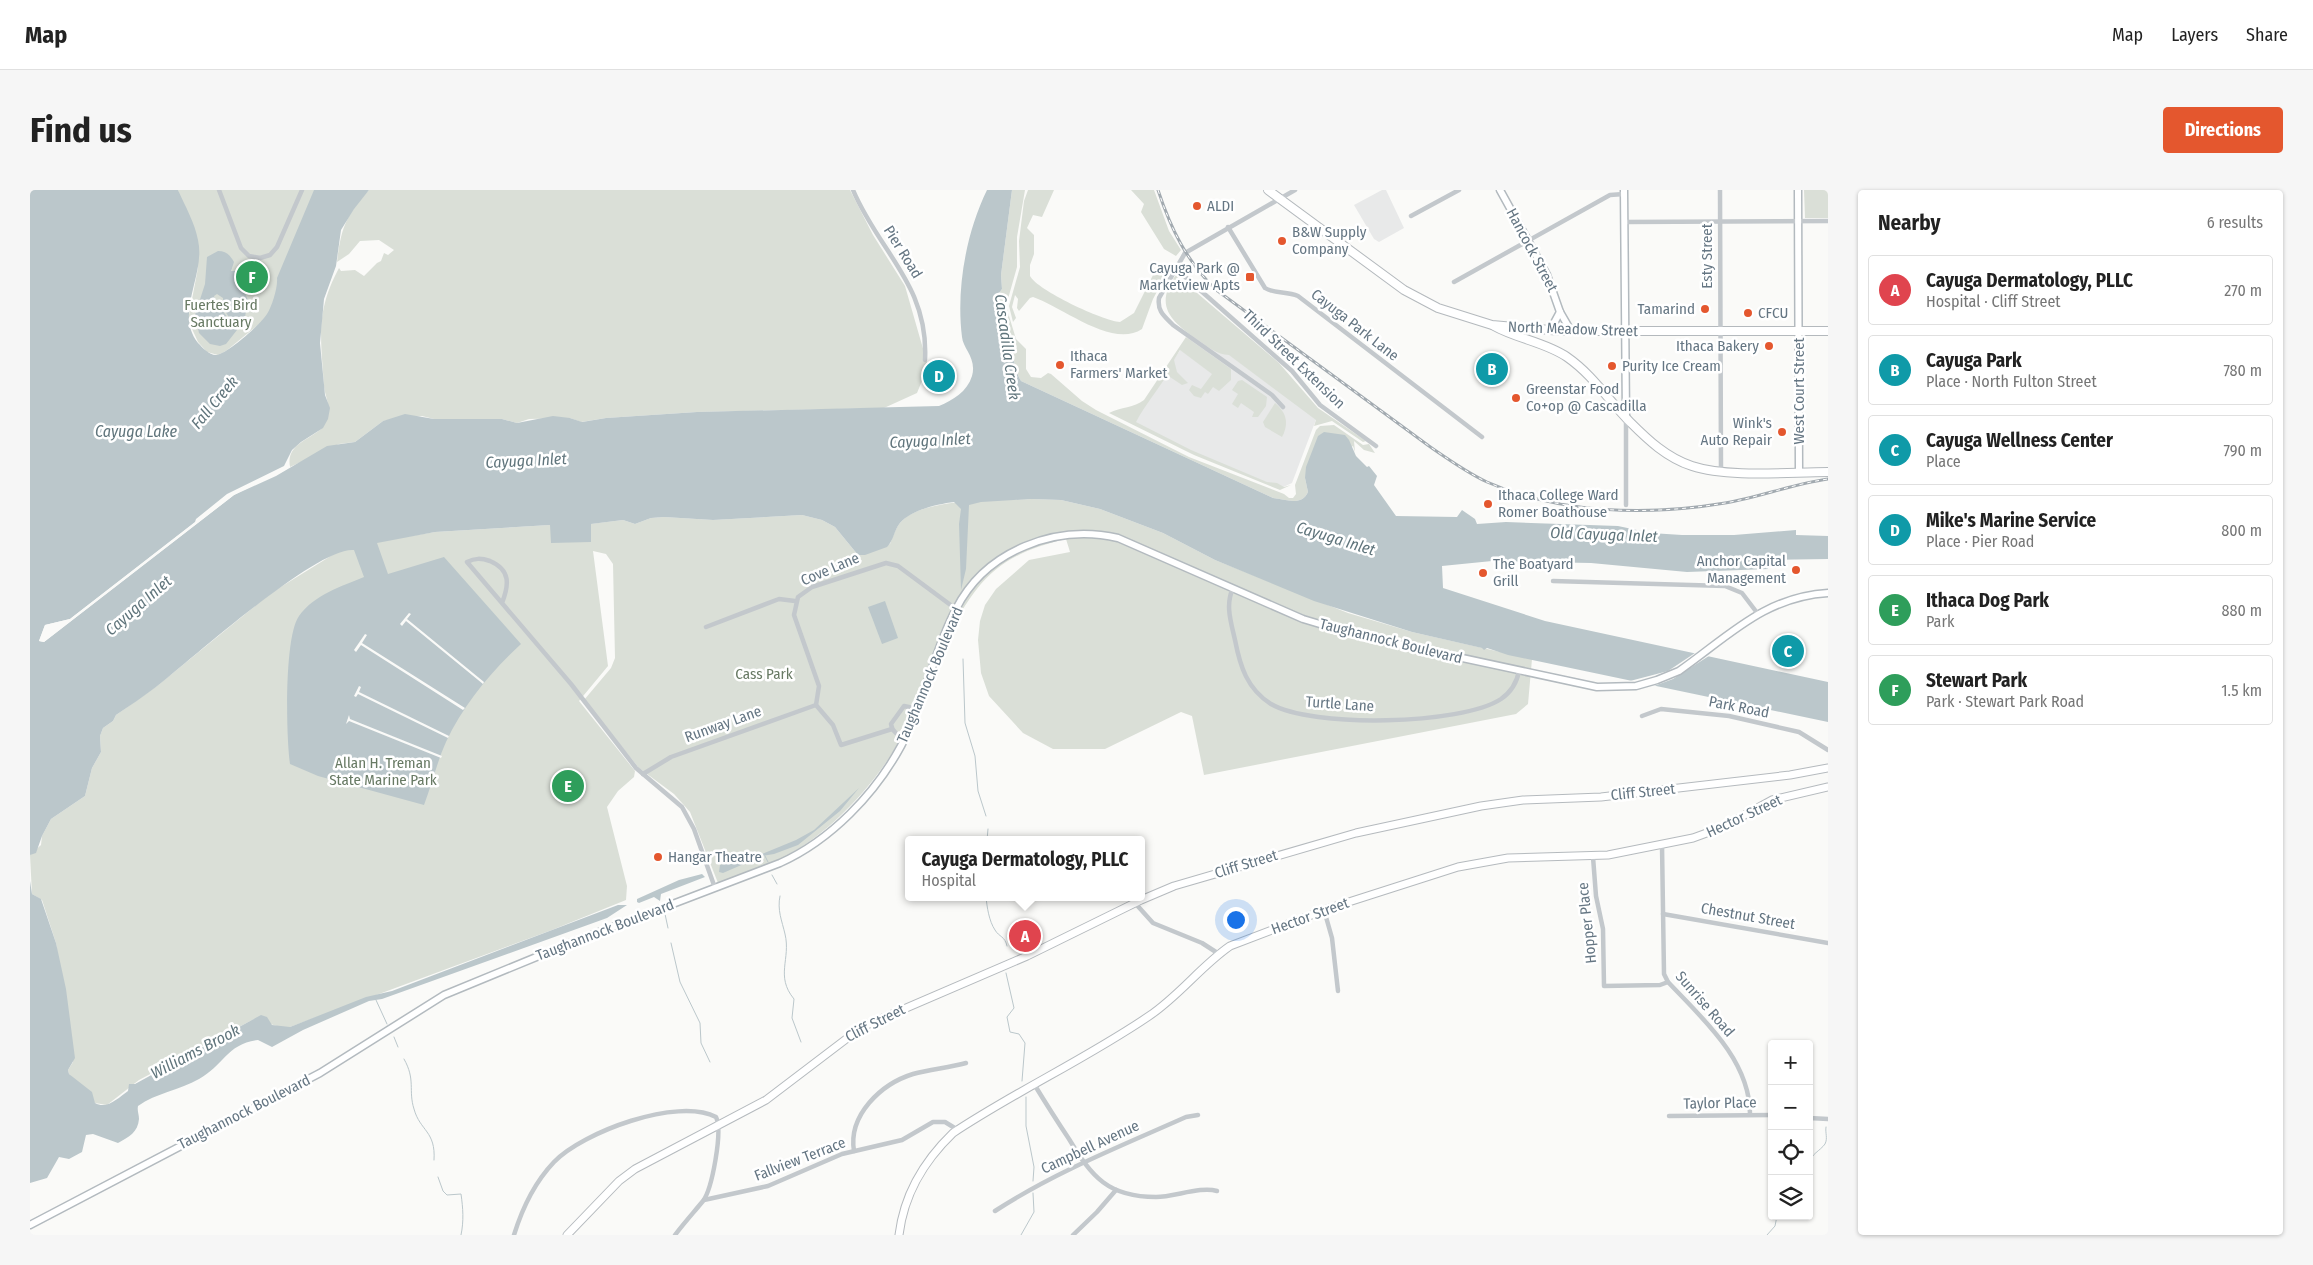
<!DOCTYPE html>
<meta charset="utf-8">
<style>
:root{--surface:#fff;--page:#f6f6f6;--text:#222;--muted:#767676;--line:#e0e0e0;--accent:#e4572e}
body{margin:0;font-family:"Fira Sans Condensed",sans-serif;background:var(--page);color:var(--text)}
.controls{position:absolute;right:15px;bottom:15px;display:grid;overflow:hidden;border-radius:5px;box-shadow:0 1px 4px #0004}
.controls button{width:45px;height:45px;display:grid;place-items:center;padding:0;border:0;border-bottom:1px solid var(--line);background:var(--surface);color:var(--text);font:25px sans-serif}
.you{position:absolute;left:1205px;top:729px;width:18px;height:18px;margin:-12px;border:4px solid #fff;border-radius:50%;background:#1a73e8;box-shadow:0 0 0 8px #1a73e833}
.badge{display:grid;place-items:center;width:32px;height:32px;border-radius:50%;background:var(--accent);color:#fff;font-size:16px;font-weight:700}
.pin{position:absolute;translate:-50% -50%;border:2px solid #fff;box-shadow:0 1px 5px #0006}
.popup{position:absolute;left:875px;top:646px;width:240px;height:65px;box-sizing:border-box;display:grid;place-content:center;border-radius:5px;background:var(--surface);filter:drop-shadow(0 1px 4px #0005);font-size:16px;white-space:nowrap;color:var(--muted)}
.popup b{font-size:19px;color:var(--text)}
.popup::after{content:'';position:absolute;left:50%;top:100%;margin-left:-10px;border:10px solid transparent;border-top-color:var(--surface)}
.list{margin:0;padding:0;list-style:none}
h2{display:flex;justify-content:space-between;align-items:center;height:65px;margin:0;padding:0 20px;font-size:21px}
h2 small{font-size:16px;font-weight:400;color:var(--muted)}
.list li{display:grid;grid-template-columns:32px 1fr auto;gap:15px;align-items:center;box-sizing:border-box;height:70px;margin:0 10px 10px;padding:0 10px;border:1px solid var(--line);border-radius:5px}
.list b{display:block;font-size:19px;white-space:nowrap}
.list p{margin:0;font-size:16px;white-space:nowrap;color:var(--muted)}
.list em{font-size:16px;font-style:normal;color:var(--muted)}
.icon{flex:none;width:28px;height:28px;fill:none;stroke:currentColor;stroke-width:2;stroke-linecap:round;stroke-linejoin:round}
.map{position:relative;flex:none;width:1798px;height:1045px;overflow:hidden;border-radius:5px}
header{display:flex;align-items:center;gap:30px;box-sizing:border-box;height:70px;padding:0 25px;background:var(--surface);border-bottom:1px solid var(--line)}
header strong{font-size:24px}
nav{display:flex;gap:28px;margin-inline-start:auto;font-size:18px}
.intro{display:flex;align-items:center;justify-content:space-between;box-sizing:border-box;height:120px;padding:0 30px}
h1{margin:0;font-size:35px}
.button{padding:12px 22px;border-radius:5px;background:var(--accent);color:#fff;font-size:18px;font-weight:700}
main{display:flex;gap:30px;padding:0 30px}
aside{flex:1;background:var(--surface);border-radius:5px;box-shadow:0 1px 4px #0004}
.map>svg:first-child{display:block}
</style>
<header>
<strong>Map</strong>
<nav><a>Map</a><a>Layers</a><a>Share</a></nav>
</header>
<div class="intro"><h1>Find us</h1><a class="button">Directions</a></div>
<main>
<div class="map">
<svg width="1798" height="1045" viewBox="0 0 1798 1045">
<rect width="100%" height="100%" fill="#fafaf8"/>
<g fill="#e8e9e9">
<polygon points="1352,0 1356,0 1374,38 1349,52 1344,49 1324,15"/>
<polygon points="1165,138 1287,227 1262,293 1251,298 1161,262 1102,232"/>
</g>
<g fill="#dadfd7">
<polygon points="148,0 309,0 261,142 229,134 196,161 188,165 177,162 168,152 158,130 168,78"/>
<path d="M339 0H820L843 45 875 96 898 176 887 203 854 218 667 222 576 228 551 232 540 228 499 229 487 233 472 229H404L392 226 353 231 325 252 309 254 260 277C256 255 277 251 291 239 294 236 296 230 297 226 301 215 295 207 294 196 291 148 285 123 309 78L311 81 325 80 334 86 347 73 351 71 354 63 358 65 364 60 349 50 330 51 319 64 307 72C311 38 316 25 339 0Z"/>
<path d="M982 0H995L987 47V77L976 116 986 149 996 159V179L1001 187 1011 188 1018 183 1021 184 1052 211 1066 220 1159 267 1254 304 1259 308H1263L1266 304 1265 295 1286 240 1290 236 1304 235 1333 255 1339 254 1345 263 1334 260 1324 251 1325 262 1323 256 1275 288 1278 302C1271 317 1256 309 1243 308L991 191C984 179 984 169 982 156 979 142 972 134 965 124L966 107 972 99 971 85Z"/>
<path d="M998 0H1024L1012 27 1003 25 997 38 1004 45V64L1000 75V86C1007 100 1073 131 1090 132L1104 123 1126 79 1137 75V83L1123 109 1112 139C1082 159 1031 116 1003 107L1000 108 989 121 987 118 988 109 985 105 982 117 986 128 983 132 979 116 990 77 989 51 994 11Z"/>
<polygon points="1101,0 1124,0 1139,41 1151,60 1146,66 1134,59 1111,22 1114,14"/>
<polygon points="1774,0 1798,0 1798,28 1775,28"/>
<path d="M1146 85 1249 173 1288 218 1336 251 1333 252 1302 231 1284 236 1286 230 1199 165C1187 165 1177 156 1168 150 1142 132 1123 116 1146 85Z"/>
<path d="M1156 147 1201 179V190L1189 201 1183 197 1178 204 1175 202 1171 208 1164 206 1159 200 1162 195 1171 199 1182 184 1150 160 1144 170 1147 182 1158 193 1152 195 1137 185C1127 201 1115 215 1106 232L1161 260 1237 292 1247 293 1254 297 1261 295 1250 300 1164 265 1079 223C1091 217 1104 218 1114 210Z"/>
<polygon points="1212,190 1237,207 1236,216 1228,227 1222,227 1224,222 1211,213 1208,218 1202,214 1208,204 1202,200 1208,191"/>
<path d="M1245 213C1257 223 1259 234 1252 247L1235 237 1233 232Z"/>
<path d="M1001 309 1031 310 1070 319 1133 343 1185 370 1318 423 1382 442 1502 469 1498 514 1486 524 1174 585 1162 526 1151 522 1075 559H1023L993 543 959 506 951 483 948 450 950 431 955 415 966 399 999 370 1040 362 1036 349C967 365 946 391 915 452 906 470 895 488 887 506 878 527 872 549 859 568 830 611 789 652 742 673 725 681 706 686 688 693L660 622 644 604 609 578 554 510 581 478 585 468 583 374 576 364 563 361 578 476 549 511 605 581 604 587 588 601 577 617 597 696 596 710 522 740 260 837H250L224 829 109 890 77 915 65 913 39 884 38 880 43 872 26 753 12 710 2 704 0 665 11 655 12 646 21 629 55 606 62 578 71 562 70 546 73 538 83 531 86 525 127 496 241 403 304 364 317 359 324 360 350 351 405 342 520 335 561 351 560 334 593 330 605 334 621 328 634 327 683 330 772 325 792 330 805 337 828 365 860 354C863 347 865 339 870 333 891 307 969 311 1001 309Z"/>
</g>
<g fill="#bbc7cb">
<path d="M0 0H148C155 16 165 33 168 50 176 85 144 123 168 153 173 158 180 166 187 165 198 163 231 134 237 124 242 116 248 97 247 88L284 0H339L324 19 311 40 306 76 294 109 290 153 295 205 300 218 298 229 293 238 271 252 262 260 254 276 197 304 166 329 165 332 40 429 15 435 9 451 14 452 204 305 246 286 297 256 325 252 353 231 375 224 404 229H472L487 233 523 226 540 228 552 232 576 228 667 222 909 216C923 210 937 202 942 186 947 168 933 159 932 147 926 99 936 43 957 0H982L971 85 972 99 966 107 965 124C972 134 979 142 982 156 984 169 984 179 991 191L1243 308C1256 309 1271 317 1278 302L1275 288 1276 277 1288 246 1294 242 1315 245 1319 250 1326 266 1337 277 1339 276 1347 286 1344 295 1366 326 1427 327 1432 320 1445 329 1447 334 1476 332 1588 336 1621 343 1652 345H1704L1766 340V345L1798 346V369L1739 370 1738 379 1657 382 1561 373 1462 371 1412 376 1413 398 1515 431 1798 492V532L1478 465 1457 458 1454 460 1452 458 1382 442 1284 411 1185 370 1133 343 1070 319 1031 310 1001 309 951 312 939 315 936 379 931 400 929 334 931 319 924 312C908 314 881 320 870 333 864 340 864 350 857 357L835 365H828L805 337 792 330 772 325 683 330 634 327 621 328 605 334 593 330 561 334V352L521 353 520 335 405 342 347 353 358 384 414 367 491 454C460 483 434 514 416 552 407 572 402 594 394 615L288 586 260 574C256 546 254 447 269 426 284 405 312 396 334 387L324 360C287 356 160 471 126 497 113 507 99 516 86 525L83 531 73 538 70 546 71 562 62 578 55 606 21 629 12 646 6 663 0 665Z"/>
<path d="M188 61C196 61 200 65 204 72L201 81H205L218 110 215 127 207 132C196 128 193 118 193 108L187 104 184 106 186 112 207 140 196 154 190 156 180 154 169 143 165 125 175 94 177 67Z"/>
<polygon points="855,411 868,448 852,454 838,417"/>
<polygon points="829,598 810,621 768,655 744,664 732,666 693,683 689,682 690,675 732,664 766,650 784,640"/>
<polygon points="672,684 675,687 631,704 630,711 624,707 609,713 607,712 607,709 649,690"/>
<path d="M0 691 2 704 11 709 26 753 36 799 45 868 38 880 39 884 62 902 65 913C77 920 88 908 98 901L99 894H105L231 825 237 827 242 835 260 837 336 807 362 801 588 715H597L577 728 352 809 339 811 273 840 242 857 228 850C198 853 193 876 169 889 150 900 126 903 108 916 107 921 109 924 109 929 108 942 99 947 88 953L63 944 56 945 52 962 39 969 29 967 17 988 0 993Z"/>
</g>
<g fill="#fafaf8">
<polygon points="259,275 260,277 251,281 204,305 14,452 9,451 15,435 40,429 203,303 244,284"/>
<polygon points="379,423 381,424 377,429 454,492 453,494 376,431 372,436 370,434"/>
<polygon points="335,444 337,445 332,453 435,518 433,520 331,455 326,462 324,460"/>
<polygon points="1668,461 1682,464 1643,489 1624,496 1600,491 1638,481"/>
<polygon points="329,496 331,497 329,502 419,546 418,548 328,504 326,507 324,506"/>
<polygon points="319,525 320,529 412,566 411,568 319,531 316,534"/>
</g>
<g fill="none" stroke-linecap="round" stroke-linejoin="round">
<g stroke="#bbc7cb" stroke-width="1">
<polyline points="933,469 935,533 945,566 948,601 956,626"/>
<polyline points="957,650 958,639"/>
<polyline points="735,666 738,672"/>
<polyline points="742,685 747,694"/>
<path d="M750 706C747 720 752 731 755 744 761 769 745 786 764 809L762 828 771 852"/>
<path d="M956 707C957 717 959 731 965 740 969 747 975 746 977 756"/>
<polyline points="635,724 638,738"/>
<polyline points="641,753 650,792 670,833 671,853 680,872"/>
<polyline points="976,783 984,818 977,827 980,842 989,844 995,853 992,891"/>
<polyline points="346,810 357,834"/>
<polyline points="364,847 368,857"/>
<path d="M374 869C386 890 378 900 384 919 390 941 406 941 404 970"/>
<polyline points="996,907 996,936 1004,977 1003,991"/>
<path d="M1779 973C1781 964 1790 961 1795 954 1798 948 1795 943 1796 937"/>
<path d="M408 987 413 1001 417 1005 431 1004C433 1018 434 1031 431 1045"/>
<polyline points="991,1045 1004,1022 1003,1003"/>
<polyline points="1737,1045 1745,1036 1747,1026"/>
</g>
<g stroke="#b3babf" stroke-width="9">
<g id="secondary">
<polyline points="1470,0 1517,85 1530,122 1541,141"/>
<polyline points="1594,0 1596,228"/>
<polyline points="1768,0 1769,282"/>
<polyline points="1517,140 1523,135 1530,122"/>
<path d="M0 1035 290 883 414 805 538 754 750 673C801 650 845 604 871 556 895 512 903 462 926 419 956 360 1026 334 1088 348L1273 429 1330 446 1567 497 1606 496 1627 490 1649 481C1699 446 1734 407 1798 403"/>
</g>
</g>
<g stroke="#b5babe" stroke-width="9">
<g id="primary">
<polyline points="537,1045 589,991 605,979 736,910 832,837 997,766 1111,710 1144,696 1326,643 1451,616 1493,610 1571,607 1760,585 1798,578"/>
<path d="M869 1045C874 1004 893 972 923 943 986 901 1056 869 1119 826 1149 806 1171 776 1200 756L1300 718 1428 677 1478 668 1578 665 1663 648 1693 637 1742 610 1798 597"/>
</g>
</g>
<g stroke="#b4b9bd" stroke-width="10">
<g id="highway">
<polyline points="1238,0 1374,100 1408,118 1462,135 1532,141 1798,141"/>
<path d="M1464 136C1487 149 1515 152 1537 167 1563 185 1579 211 1600 232 1618 250 1637 268 1662 276 1698 288 1759 282 1798 282"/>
</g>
</g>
<g stroke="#c3c8cc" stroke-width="4.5">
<polyline points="189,0 211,58 219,66 230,68 240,65 247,57 272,0"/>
<path d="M823 0C849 62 899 95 895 170"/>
<polyline points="1690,0 1691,281"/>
<polyline points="1381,26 1429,0"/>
<polyline points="1595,32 1798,31"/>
<path d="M1198 37 1235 98C1244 104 1257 101 1268 106L1452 247"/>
<polyline points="1145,78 1262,181 1290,215 1346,256"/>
<polyline points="1424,92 1580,5 1594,4"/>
<path d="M1253 217 1242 205 1143 135C1134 126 1127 121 1129 108L1155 63 1265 0"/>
<polyline points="1596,315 1596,229"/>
<polyline points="1523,391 1695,396 1712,403 1728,424"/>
<path d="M1203 398C1195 415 1201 432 1205 450 1210 476 1217 499 1241 514 1281 538 1432 535 1471 509 1481 502 1487 492 1489 481"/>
<path d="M472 413C479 395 481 380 460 371 451 368 445 368 437 372L541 494 606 578 652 617 664 639 685 698"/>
<polyline points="676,437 749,409 765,411"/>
<polyline points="1612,526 1631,519 1699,526 1769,542 1798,560"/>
<polyline points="862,539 811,555 803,535 786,515 789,496 764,425 768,407 782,397 856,373 868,376 926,419"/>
<path d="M875 548C868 545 862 542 861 534L874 516 888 519"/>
<polyline points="613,584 641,567 786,515"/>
<path d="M1632 655 1634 784 1638 792C1673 829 1720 870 1720 924"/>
<polyline points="1563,667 1566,706 1573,739 1574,796 1630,795 1638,792"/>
<polyline points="1105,713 1123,733 1172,753 1189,764"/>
<polyline points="1294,720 1302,748 1308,801"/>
<polyline points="1633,724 1798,753"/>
<path d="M1004 894C1015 912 1027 931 1039 949 1062 987 1078 1007 1126 1007 1144 1007 1171 996 1187 1001"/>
<polyline points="1639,926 1742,925"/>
<polyline points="1779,928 1798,929"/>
<path d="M824 961C818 925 851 894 883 884 900 879 918 878 936 873"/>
<polyline points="674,1010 738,996 812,964 872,950 903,932 915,932 928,940"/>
<path d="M965 1021C1025 982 1091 956 1156 927L1168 925"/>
<path d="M484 1045C492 1019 505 992 524 972 553 942 647 907 686 927 693 941 682 999 673 1011 664 1022 654 1033 645 1045"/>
<polyline points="1043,1045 1067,1022 1086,1000"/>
</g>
<use href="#secondary" stroke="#fff" stroke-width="6"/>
<use href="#primary" stroke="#fff" stroke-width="7"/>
<use href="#highway" stroke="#fff" stroke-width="8"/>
<g stroke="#a2aab0" stroke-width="3">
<path id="rail" d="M1128 0C1141 39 1156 70 1185 99L1399 256C1418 269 1436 282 1457 292 1529 324 1618 326 1695 313 1730 307 1763 294 1798 289"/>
</g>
<use href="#rail" stroke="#fff" stroke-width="1" stroke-dasharray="4" stroke-linecap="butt"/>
</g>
<g fill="#e4572e" stroke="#fff" stroke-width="2">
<circle cx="1167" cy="16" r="5"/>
<circle cx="1252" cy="51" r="5"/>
<rect x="1215" y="82" width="10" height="10" rx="2.5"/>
<circle cx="1675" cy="119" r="5"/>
<circle cx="1718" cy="123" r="5"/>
<circle cx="1739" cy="156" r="5"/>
<circle cx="1030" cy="175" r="5"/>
<circle cx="1582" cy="176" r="5"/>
<circle cx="1486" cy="208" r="5"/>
<circle cx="1752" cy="242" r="5"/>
<circle cx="1458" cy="314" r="5"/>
<circle cx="1766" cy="380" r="5"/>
<circle cx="1453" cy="383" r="5"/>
<circle cx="628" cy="667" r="5"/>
</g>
<g text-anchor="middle" stroke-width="5" stroke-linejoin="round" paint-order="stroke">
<g font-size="15" fill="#657683" stroke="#fff" text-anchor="start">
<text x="1177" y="21">ALDI</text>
<text x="1262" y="47">B&amp;W Supply<tspan x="1262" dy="17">Company</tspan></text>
<text x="1210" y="83" text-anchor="end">Cayuga Park @<tspan x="1210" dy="17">Marketview Apts</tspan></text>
<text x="1665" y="124" text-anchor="end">Tamarind</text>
<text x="1728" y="128">CFCU</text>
<text x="1729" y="161" text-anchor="end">Ithaca Bakery</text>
<text x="1040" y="171">Ithaca<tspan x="1040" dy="17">Farmers' Market</tspan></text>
<text x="1592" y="181">Purity Ice Cream</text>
<text x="1496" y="204">Greenstar Food<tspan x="1496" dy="17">Co+op @ Cascadilla</tspan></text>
<text x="1742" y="238" text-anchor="end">Wink's<tspan x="1742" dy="17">Auto Repair</tspan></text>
<text x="1468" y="310">Ithaca College Ward<tspan x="1468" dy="17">Romer Boathouse</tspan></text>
<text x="1756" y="376" text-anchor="end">Anchor Capital<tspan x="1756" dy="17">Management</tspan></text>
<text x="1463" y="379">The Boatyard<tspan x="1463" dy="17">Grill</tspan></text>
<text x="638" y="672">Hangar Theatre</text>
</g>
<g font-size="15" fill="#657683" stroke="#fff">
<text transform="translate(1502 60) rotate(62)" y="5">Hancock Street</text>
<text transform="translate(873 62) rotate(58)" y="5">Pier Road</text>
<text transform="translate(1677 66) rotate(-90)" y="5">Esty Street</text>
<text transform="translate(1325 135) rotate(38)" y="5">Cayuga Park Lane</text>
<text transform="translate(1543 139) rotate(2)" y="5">North Meadow Street</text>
<text transform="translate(1264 169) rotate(44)" y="5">Third Street Extension</text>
<text transform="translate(1769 201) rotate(-90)" y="5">West Court Street</text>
<text transform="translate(800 379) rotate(-23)" y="5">Cove Lane</text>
<text transform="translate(1361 451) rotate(14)" y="5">Taughannock Boulevard</text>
<text transform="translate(900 485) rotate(-67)" y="5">Taughannock Boulevard</text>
<text transform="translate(1310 514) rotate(4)" y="5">Turtle Lane</text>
<text transform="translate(1709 517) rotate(11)" y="5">Park Road</text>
<text transform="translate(693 534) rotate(-20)" y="5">Runway Lane</text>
<text transform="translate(1613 602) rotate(-6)" y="5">Cliff Street</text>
<text transform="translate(1714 626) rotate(-25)" y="5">Hector Street</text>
<text transform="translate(1216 674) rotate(-17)" y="5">Cliff Street</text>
<text transform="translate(1280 726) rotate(-20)" y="5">Hector Street</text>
<text transform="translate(1718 726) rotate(10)" y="5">Chestnut Street</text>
<text transform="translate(1557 733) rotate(-96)" y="5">Hopper Place</text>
<text transform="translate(575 740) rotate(-21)" y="5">Taughannock Boulevard</text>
<text transform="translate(1675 814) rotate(49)" y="5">Sunrise Road</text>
<text transform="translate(845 833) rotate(-27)" y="5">Cliff Street</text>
<text transform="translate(1690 913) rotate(-1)" y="5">Taylor Place</text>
<text transform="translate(214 922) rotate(-27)" y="5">Taughannock Boulevard</text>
<text transform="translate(1060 957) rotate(-25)" y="5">Campbell Avenue</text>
<text transform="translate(770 969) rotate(-21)" y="5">Fallview Terrace</text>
</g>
<g font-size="15" fill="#687a64" stroke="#fff">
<text x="191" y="120">Fuertes Bird<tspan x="191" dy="17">Sanctuary</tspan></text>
<text x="734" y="489">Cass Park</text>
<text x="353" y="578">Allan H. Treman<tspan x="353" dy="17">State Marine Park</tspan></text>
</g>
<g font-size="16" font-style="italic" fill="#60757c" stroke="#fff">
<text transform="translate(978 157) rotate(82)" y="6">Cascadilla Creek</text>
<text transform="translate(184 212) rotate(-50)" y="6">Fall Creek</text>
<text x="106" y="247">Cayuga Lake</text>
<text transform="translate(900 250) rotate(-3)" y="6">Cayuga Inlet</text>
<text transform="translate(496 270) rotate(-3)" y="6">Cayuga Inlet</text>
<text transform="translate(1574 344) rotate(2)" y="6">Old Cayuga Inlet</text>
<text transform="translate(1306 348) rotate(17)" y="6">Cayuga Inlet</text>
<text transform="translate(108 415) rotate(-41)" y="6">Cayuga Inlet</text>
<text transform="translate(165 861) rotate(-28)" y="6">Williams Brook</text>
</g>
</g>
</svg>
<div class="controls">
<button>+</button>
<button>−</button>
<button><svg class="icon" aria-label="locate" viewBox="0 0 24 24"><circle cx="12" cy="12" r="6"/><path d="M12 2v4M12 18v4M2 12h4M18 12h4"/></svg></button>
<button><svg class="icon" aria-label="layers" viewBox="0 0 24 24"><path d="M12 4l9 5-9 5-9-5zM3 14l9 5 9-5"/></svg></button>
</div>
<div class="you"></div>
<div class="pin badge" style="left:995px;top:746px;background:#e0444e">A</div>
<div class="popup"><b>Cayuga Dermatology, PLLC</b>Hospital</div>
<div class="pin badge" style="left:1462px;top:179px;background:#0f9aa8">B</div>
<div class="pin badge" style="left:1758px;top:461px;background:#0f9aa8">C</div>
<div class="pin badge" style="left:909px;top:186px;background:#0f9aa8">D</div>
<div class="pin badge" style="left:538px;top:596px;background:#2e9e5b">E</div>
<div class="pin badge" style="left:222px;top:87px;background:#2e9e5b">F</div>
</div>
<aside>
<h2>Nearby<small>6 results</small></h2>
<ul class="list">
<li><span class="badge" style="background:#e0444e">A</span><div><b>Cayuga Dermatology, PLLC</b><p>Hospital · Cliff Street</p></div><em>270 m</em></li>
<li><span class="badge" style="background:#0f9aa8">B</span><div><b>Cayuga Park</b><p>Place · North Fulton Street</p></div><em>780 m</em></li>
<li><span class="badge" style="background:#0f9aa8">C</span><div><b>Cayuga Wellness Center</b><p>Place</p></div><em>790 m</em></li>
<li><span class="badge" style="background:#0f9aa8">D</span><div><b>Mike's Marine Service</b><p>Place · Pier Road</p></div><em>800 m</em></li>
<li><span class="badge" style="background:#2e9e5b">E</span><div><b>Ithaca Dog Park</b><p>Park</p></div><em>880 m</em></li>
<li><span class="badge" style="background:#2e9e5b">F</span><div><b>Stewart Park</b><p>Park · Stewart Park Road</p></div><em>1.5 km</em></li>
</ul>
</aside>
</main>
